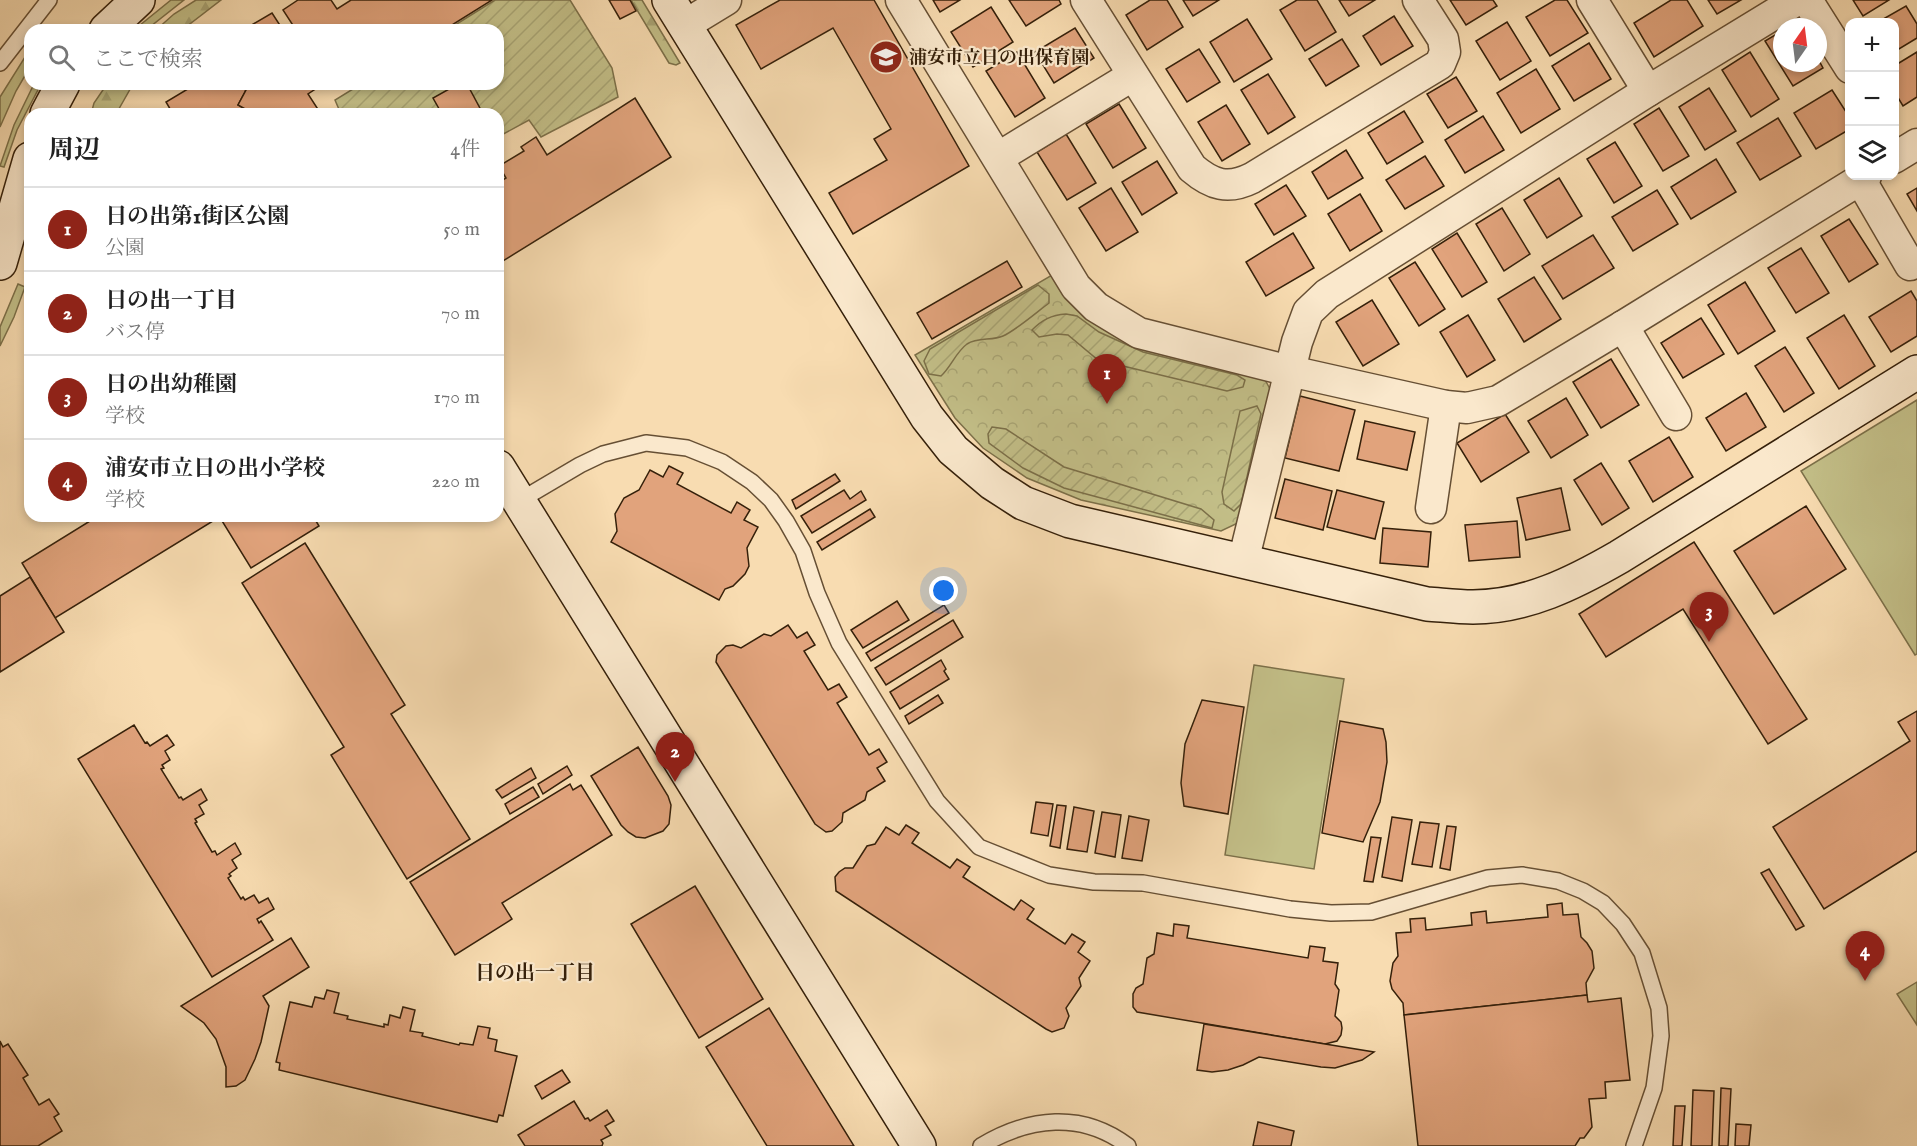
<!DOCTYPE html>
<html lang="ja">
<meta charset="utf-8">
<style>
:root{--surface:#fff;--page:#f6f6f6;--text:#222;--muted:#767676;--line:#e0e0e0;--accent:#8f2418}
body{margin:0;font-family:"IM FELL English","Noto Serif JP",serif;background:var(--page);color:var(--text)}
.controls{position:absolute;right:18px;top:18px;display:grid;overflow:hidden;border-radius:12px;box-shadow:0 3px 9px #0003}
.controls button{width:54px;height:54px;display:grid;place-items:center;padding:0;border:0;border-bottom:2px solid var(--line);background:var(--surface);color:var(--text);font:30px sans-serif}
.compass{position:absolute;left:1773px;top:18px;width:54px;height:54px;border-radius:50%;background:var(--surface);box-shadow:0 3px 9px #0003;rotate:14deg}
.you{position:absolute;left:944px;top:591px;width:21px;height:21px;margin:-15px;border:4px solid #fff;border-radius:50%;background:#1a73e8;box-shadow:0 0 0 9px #1a73e833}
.badge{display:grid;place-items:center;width:39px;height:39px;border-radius:50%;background:var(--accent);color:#fff;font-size:20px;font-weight:700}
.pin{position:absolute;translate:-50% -50px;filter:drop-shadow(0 2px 3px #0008)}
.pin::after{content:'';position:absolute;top:32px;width:21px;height:18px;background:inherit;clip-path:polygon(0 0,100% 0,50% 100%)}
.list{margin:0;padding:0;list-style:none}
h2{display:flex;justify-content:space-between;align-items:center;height:78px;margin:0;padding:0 24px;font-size:26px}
h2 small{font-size:20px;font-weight:400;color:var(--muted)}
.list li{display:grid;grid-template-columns:39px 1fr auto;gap:18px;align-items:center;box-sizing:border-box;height:84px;padding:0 24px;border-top:2px solid var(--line)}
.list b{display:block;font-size:22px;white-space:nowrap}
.list p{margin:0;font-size:20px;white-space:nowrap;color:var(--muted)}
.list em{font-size:20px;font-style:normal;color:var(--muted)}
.icon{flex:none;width:33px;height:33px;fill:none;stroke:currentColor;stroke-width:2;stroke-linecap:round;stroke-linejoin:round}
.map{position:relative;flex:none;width:1917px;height:1146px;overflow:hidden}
.search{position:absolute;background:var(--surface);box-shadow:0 3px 9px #0003;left:24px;top:24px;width:480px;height:66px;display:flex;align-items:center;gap:15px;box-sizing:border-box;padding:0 21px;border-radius:18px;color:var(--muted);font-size:22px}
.panel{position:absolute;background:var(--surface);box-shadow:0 3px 9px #0003;left:24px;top:108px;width:480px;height:414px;border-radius:18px}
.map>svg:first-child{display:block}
</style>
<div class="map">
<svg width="1917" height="1146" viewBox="0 0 1917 1146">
<defs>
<pattern id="forest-firs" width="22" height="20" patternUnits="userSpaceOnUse" patternTransform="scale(1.5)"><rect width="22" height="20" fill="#c3bf88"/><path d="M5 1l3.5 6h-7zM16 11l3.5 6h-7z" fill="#a8a474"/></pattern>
<pattern id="park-crowns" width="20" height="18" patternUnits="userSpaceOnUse" patternTransform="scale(1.5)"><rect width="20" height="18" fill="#c3bf88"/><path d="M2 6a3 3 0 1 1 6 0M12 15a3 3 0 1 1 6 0" fill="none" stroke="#a8a474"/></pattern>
<pattern id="garden-furrows" width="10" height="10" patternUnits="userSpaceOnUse" patternTransform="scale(1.5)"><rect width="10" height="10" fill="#c3bf88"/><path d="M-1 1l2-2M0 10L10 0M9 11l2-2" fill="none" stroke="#a8a474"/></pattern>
</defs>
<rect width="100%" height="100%" fill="#f8dcb1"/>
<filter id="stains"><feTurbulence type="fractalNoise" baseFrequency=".00333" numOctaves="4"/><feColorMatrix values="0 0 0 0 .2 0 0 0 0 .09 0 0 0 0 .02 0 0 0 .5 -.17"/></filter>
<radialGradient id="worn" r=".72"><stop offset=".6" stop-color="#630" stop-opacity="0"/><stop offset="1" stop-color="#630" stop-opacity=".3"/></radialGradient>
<g fill="#c3bf88" stroke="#7c7049" stroke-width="1.5">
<polygon points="171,0 184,0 146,30 134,30"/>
<polygon points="30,49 30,67 16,91 0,127 0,97"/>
<polygon points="34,84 41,84 17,130 4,167 0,166 14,125"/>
<polygon points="18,284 25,287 14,317 0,346 0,327"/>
<polygon points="1917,400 1917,654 1915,655 1801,471"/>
<polygon points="1254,665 1344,679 1314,869 1225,855"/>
<polygon points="1917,982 1917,1025 1897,994"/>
</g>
<g fill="url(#forest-firs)" stroke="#7c7049" stroke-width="1.5">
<polygon points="196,0 221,0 182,30 156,30 174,14"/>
<polygon points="631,0 642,0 680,63 676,65 669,63"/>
<polygon points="107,84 133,84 116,114 91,114 94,103"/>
</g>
<polygon fill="url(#park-crowns)" stroke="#7c7049" stroke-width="1.5" points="1052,275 1263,376 1270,389 1240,522 1221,531 1081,500 1027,478 983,448 955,418 915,355"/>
<g fill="url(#garden-furrows)" stroke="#7c7049" stroke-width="1.5">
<polygon points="495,0 570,0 612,68 618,97 541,137 529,120 498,137 498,114 341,114 335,100 361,84 498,84 498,30 447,30"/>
<path d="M1038 285 1049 294V303C1037 312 1015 331 1003 336 992 341 978 337 967 344 956 352 951 367 941 376L929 374 924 361 930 349Z"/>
<path d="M1066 314 1077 316 1099 332 1143 352 1237 375 1245 380 1243 387 1227 391 1098 360 1068 335 1057 334 1039 337 1032 330C1042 320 1051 315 1066 314Z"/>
<polygon points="1257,406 1261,414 1241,504 1234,511 1224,504 1222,492 1240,411"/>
<polygon points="992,427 1006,429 1064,467 1201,509 1214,520 1212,528 1064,488 1023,468 989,443 988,434"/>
</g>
<g fill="#e1a37c" stroke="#35200a" stroke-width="1.5">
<polygon points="298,0 331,0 337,9 351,0 492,0 444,30 296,30 283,10"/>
<polygon points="609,0 630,0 636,11 620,19"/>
<polygon points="780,0 874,0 969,166 853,234 829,193 887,160 874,139 891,129 833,28 761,69 736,25"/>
<polygon points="933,0 960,0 940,12"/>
<polygon points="1009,0 1059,0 1061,4 1026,26"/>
<polygon points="1150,0 1167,0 1183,27 1147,50 1126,15"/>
<polygon points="1183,0 1219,0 1193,16"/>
<polygon points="1297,0 1317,0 1336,32 1305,51 1280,10"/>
<polygon points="1339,0 1375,0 1349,16"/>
<polygon points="1450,0 1493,0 1497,6 1466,25"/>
<polygon points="1555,0 1567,0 1588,33 1550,56 1526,17"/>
<polygon points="1671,0 1687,0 1703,26 1654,57 1634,23"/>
<polygon points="1708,0 1741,0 1717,14"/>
<polygon points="1853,0 1889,0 1863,16"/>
<polygon points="1906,6 1917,24 1917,38 1894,52 1894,22 1878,22"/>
<polygon points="991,7 1013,42 973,67 951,32"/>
<polygon points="272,13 283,30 243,30"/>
<polygon points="1394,16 1413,46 1381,65 1363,36"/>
<polygon points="1247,19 1272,59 1234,82 1210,42"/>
<polygon points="1507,22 1531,61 1500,80 1476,41"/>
<polygon points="1075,28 1094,58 1054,83 1035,52"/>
<polygon points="1782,31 1782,63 1818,63 1818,59 1823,68 1793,86 1765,41"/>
<polygon points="1342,39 1359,66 1326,86 1309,59"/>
<polygon points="1589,43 1611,79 1574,101 1552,66"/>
<polygon points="1199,49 1220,82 1187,102 1166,69"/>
<polygon points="1017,52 1045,98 1015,117 986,71"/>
<polygon points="1750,52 1779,99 1751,117 1722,70"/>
<polygon points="1917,52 1917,97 1903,106 1894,91 1894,66"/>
<polygon points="1536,69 1560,109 1521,133 1497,93"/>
<polygon points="1268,74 1295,117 1268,134 1241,90"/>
<polygon points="1456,77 1477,111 1448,128 1427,94"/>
<polygon points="196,84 235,84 246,90 238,105 254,114 173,114 166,102"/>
<polygon points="235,84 315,84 317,88 308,94 321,114 254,114 238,105 246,90"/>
<polygon points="458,84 467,84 482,112 478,114 442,114 433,98"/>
<polygon points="1709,88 1736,131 1705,150 1679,107"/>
<polygon points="1832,90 1850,118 1850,129 1816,149 1794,113"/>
<polygon points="635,98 671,157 498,264 498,183 506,178 499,166 524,151 521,147 536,137 547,155"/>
<polygon points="1119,104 1146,148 1113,168 1086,124"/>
<polygon points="1226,105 1250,144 1222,161 1198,122"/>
<polygon points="1659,108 1689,156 1663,171 1634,124"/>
<polygon points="1404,111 1423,142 1387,164 1368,133"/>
<polygon points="1483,116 1504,150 1465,173 1445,140"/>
<polygon points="1778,118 1801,156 1760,180 1737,143"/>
<polygon points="1066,134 1096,183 1067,200 1037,152"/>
<polygon points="1615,142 1642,186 1614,203 1587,159"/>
<polygon points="1346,150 1363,178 1328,199 1312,172"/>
<polygon points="1425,156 1444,186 1405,209 1386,180"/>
<polygon points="1716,159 1736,192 1691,219 1671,187"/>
<polygon points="1157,161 1177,193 1142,215 1122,182"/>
<polygon points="1559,178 1582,216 1547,238 1524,200"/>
<polygon points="1286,185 1306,216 1274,235 1255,204"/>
<polygon points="1111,188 1138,232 1106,251 1079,208"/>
<polygon points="1917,188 1917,211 1907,194"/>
<polygon points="1657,190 1678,224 1633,251 1612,217"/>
<polygon points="1360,194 1382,231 1350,251 1328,214"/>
<polygon points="1502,208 1530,254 1504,271 1476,224"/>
<polygon points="1849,219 1878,264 1849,282 1821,236"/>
<polygon points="1293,233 1314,268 1266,296 1246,262"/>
<polygon points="1457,233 1487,282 1462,297 1432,249"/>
<polygon points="1593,235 1614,268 1563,299 1542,266"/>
<polygon points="1801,248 1829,293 1796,313 1768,268"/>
<polygon points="1007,261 1022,287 932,339 917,313"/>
<polygon points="1415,262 1445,309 1419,326 1389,278"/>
<polygon points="1534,277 1561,319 1524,342 1498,299"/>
<polygon points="1745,282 1775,331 1738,354 1708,305"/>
<polygon points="1911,291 1917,301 1917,336 1891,352 1869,317"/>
<polygon points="1372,300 1399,344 1363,366 1336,322"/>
<polygon points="1468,315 1495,360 1467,377 1440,332"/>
<polygon points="1844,315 1875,366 1839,389 1807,338"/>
<polygon points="1701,318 1724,354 1683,378 1661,343"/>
<polygon points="1785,347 1814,393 1784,412 1755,366"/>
<polygon points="1611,359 1639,405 1601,428 1573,382"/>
<polygon points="1746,393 1766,427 1726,451 1706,418"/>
<polygon points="1300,396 1355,410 1339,471 1285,458"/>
<polygon points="1566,398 1588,435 1551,458 1528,421"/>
<polygon points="1505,414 1529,452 1481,482 1457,443"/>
<polygon points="1365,421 1415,432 1407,470 1357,459"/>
<polygon points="1669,437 1693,477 1653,502 1629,461"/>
<polygon points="1601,463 1629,508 1602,525 1574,480"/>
<polygon points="669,466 683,473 677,484 731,513 737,502 750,510 744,520 758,527 747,548 749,566 745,574 733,586 725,589 719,600 611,542 617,531 615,514 624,498 639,490 650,470 663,477"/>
<polygon points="835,474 840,481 796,509 792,500"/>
<polygon points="1285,479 1332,491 1323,530 1275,518"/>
<polygon points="1561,488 1570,530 1526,540 1517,498"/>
<polygon points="844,490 850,499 861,491 866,500 812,533 801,516"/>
<polygon points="1337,490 1384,502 1375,539 1327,527"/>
<polygon points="1806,506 1846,569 1774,614 1734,551"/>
<polygon points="870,509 875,517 822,550 817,542"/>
<polygon points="98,516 210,516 213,521 55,618 22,563"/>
<polygon points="219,516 313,516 319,526 251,568"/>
<polygon points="1517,521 1520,557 1469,561 1465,525"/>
<polygon points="1383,528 1431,532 1428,567 1380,563"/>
<polygon points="1694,542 1807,719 1768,744 1683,609 1606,657 1579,614"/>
<polygon points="305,543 405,705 391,714 470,839 407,879 331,755 344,747 242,583"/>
<polygon points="30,577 64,632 0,672 0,596"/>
<polygon points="897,601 909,620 863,648 851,630"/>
<polygon points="944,605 949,613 871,661 866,653"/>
<polygon points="953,620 963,637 886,685 875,668"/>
<polygon points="788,625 797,638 807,632 815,645 804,651 828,690 839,684 847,697 837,703 869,755 879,749 887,762 877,768 885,781 867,792 865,800 843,813 842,822 832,831 826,832 815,824 716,662 717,655 726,646 733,645 741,648 764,634 771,636"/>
<polygon points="941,660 946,669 944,671 949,679 900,709 890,692"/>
<polygon points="938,695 943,703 909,724 905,716"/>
<polygon points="1202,700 1244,707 1228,814 1184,806 1181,783 1185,744"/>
<polygon points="1917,711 1917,851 1824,909 1773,827 1910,741 1898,722"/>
<polygon points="1340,721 1383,729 1386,742 1387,762 1380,802 1363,842 1322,833"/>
<polygon points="134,725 145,743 147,742 150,746 167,735 174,745 165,751 170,760 162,765 164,768 161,769 179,798 181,797 183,800 201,789 207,800 199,805 204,814 195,819 197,822 195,823 212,852 215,851 217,855 235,843 241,854 232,860 237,868 229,874 231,876 228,878 241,899 243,897 245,900 254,895 259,903 268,898 274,909 257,919 259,923 261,921 273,940 212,977 78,759"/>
<polygon points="638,747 668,796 671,805 669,824 663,831 645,838 636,837 628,832 621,825 591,776"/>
<polygon points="567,766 572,775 543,794 538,784"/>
<polygon points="531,768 536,778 502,798 496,790"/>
<polygon points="570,784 573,790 581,785 612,835 502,903 512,919 455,955 410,882"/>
<polygon points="533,787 539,797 510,814 505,804"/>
<polygon points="1036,802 1053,804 1048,836 1031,833"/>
<polygon points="1057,805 1066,806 1060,848 1050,846"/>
<polygon points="1074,807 1094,811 1087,852 1067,849"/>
<polygon points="1102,812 1121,815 1115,857 1095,853"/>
<polygon points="1129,816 1149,820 1142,861 1122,858"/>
<polygon points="1392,817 1412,820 1402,881 1382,877"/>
<polygon points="1420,822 1439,824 1432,867 1412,864"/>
<polygon points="906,825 919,833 912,843 950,868 957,859 970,867 963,877 1014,910 1021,900 1034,909 1027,919 1065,944 1072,934 1085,942 1078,952 1090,961 1079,978 1081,986 1066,1008 1069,1016 1064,1028 1052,1032 1046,1029 836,891 835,877 839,872 845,868 853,868 867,846 875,844 886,827 899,835"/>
<polygon points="1447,826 1456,827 1450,870 1440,868"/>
<polygon points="1371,837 1381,838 1373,882 1364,881"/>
<polygon points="1769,869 1804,926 1796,930 1761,873"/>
<polygon points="695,886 763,999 699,1038 631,924"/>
<polygon points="1562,903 1563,915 1578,914 1581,937 1587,943 1592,951 1594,968 1586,983 1587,995 1404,1015 1403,1003 1392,989 1390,981 1393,963 1398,956 1396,933 1411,932 1410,919 1425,918 1426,930 1472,925 1471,913 1486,911 1487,923 1548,917 1547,905"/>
<polygon points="1174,924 1189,926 1187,938 1308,958 1310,946 1325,948 1323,961 1338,963 1335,984 1339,990 1335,1016 1341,1022 1342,1028 1341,1035 1337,1041 1325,1044 1137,1012 1133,1007 1133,994 1136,988 1143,984 1147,958 1154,954 1157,933 1173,936"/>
<polygon points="291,938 309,967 263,996 269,1006 261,1042 255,1059 245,1080 236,1086 226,1087 226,1067 216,1039 204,1023 181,1006"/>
<polygon points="327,990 339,993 334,1013 348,1016 347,1019 384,1027 384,1024 388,1025 390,1015 400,1018 403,1007 415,1010 410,1031 423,1033 422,1036 459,1045 460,1043 473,1045 478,1026 490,1028 488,1038 497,1040 495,1051 517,1056 503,1116 499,1115 497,1122 279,1070 280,1063 276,1062 290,1002 312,1007 315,997 324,999"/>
<polygon points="1587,995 1588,1002 1621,998 1630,1080 1605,1082 1606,1098 1589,1099 1592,1127 1584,1138 1580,1138 1575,1146 1418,1146 1404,1015"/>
<polygon points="769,1008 854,1146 767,1146 706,1047"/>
<polygon points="1204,1024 1325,1044 1374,1052 1362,1060 1335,1068 1321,1067 1259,1057 1243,1065 1228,1070 1212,1072 1197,1070"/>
<polygon points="0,1041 3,1047 8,1044 28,1075 23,1078 39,1105 49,1099 59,1114 54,1117 62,1131 38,1146 0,1146"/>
<polygon points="562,1070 570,1082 542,1099 535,1086"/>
<polygon points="1721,1088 1731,1089 1728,1146 1719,1146"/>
<polygon points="1693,1090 1714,1091 1712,1146 1691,1146"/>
<polygon points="574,1101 585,1119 588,1118 590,1121 607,1110 614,1121 605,1126 611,1135 601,1140 603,1143 602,1146 525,1146 518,1135"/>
<polygon points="1675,1106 1685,1106 1682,1146 1673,1146"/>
<polygon points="1258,1122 1294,1131 1291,1146 1253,1146"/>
<polygon points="1736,1124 1751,1125 1749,1146 1735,1146"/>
</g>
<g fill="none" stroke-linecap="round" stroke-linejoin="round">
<g stroke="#664f34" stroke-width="18">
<g id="lane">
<polyline points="0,63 49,0"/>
<polyline points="519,501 580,465 603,454 646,443 687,448 722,462 752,482 771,500 786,521 803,551 817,593 839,643 937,801 979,847 1049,875 1094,882 1143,883 1290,909 1331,913 1371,912 1488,878 1522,875 1558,881 1583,891 1603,903 1623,924 1642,953 1659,1008 1661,1036 1654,1088 1634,1146"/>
<path d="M981 1146C1029 1117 1082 1111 1128 1146"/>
</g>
</g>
<g stroke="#664f34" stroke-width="33">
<g id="street">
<polyline points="901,0 1076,287 1096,307 1139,333 1290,371 1446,406 1467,408 1498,401 1623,326 1866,176"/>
<path d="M1086 0 1192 168C1212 185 1228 190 1252 178L1440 64 1445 52 1443 39 1418 0"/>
<polyline points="1592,0 1648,91"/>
<polyline points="1807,0 1850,68"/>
<polyline points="685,25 726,0"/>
<polyline points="999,157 1132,76"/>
<polyline points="1894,158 1917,144"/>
<polyline points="1860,179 1910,265"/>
<polyline points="1623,326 1676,415"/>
<polyline points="1431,508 1446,406"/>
<polyline points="1243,562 1297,342 1308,312 1327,294 1648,91 1797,0"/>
</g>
</g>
<g stroke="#35200a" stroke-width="36">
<g id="secondary">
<path d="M669 0 927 417 953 450 992 483 1023 503 1070 521 1427 604C1442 605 1457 607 1473 607 1526 607 1574 583 1619 557L1917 372"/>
<polyline points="106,30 138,0"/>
<polyline points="47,114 63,84"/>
<polyline points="0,263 30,159"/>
<polyline points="498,467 919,1146"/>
</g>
</g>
<use href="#lane" stroke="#fae8cc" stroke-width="15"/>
<use href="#street" stroke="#fae8cc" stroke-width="30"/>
<use href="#secondary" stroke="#fae8cc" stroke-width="33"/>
</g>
<defs>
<g id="school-disc" transform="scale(1.725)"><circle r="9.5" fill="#8f2418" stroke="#fae8cc"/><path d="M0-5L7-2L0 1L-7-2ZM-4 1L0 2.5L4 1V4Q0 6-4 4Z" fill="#fff"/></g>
</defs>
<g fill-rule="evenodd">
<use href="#school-disc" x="886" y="57"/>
</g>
<g text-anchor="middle" stroke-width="4.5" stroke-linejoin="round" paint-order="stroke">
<g font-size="18" font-weight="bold" fill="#35200a" stroke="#fae8cc" text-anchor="start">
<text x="909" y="63">浦安市立日の出保育園</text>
</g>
<g font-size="20" font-weight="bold" fill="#35200a" stroke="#fae8cc">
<text x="535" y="979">日の出一丁目</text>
</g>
</g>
<rect width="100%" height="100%" filter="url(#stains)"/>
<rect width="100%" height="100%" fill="url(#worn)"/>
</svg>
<div class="controls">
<button>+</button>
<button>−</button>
<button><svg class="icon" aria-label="layers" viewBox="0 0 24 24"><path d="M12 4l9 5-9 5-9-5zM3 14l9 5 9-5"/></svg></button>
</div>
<svg class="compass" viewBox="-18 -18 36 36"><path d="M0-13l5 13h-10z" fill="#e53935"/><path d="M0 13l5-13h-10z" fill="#767676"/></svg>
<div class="you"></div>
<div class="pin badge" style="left:1107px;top:404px">1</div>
<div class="pin badge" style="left:675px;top:782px">2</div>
<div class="pin badge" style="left:1709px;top:642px">3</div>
<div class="pin badge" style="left:1865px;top:981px">4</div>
<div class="search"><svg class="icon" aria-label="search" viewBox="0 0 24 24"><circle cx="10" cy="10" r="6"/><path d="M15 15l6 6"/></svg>ここで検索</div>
<section class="panel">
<h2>周辺<small>4件</small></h2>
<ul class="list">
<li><span class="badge">1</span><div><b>日の出第1街区公園</b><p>公園</p></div><em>50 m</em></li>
<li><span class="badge">2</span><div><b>日の出一丁目</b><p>バス停</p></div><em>70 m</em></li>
<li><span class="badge">3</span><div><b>日の出幼稚園</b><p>学校</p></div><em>170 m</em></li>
<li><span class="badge">4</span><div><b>浦安市立日の出小学校</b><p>学校</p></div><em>220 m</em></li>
</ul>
</section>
</div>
